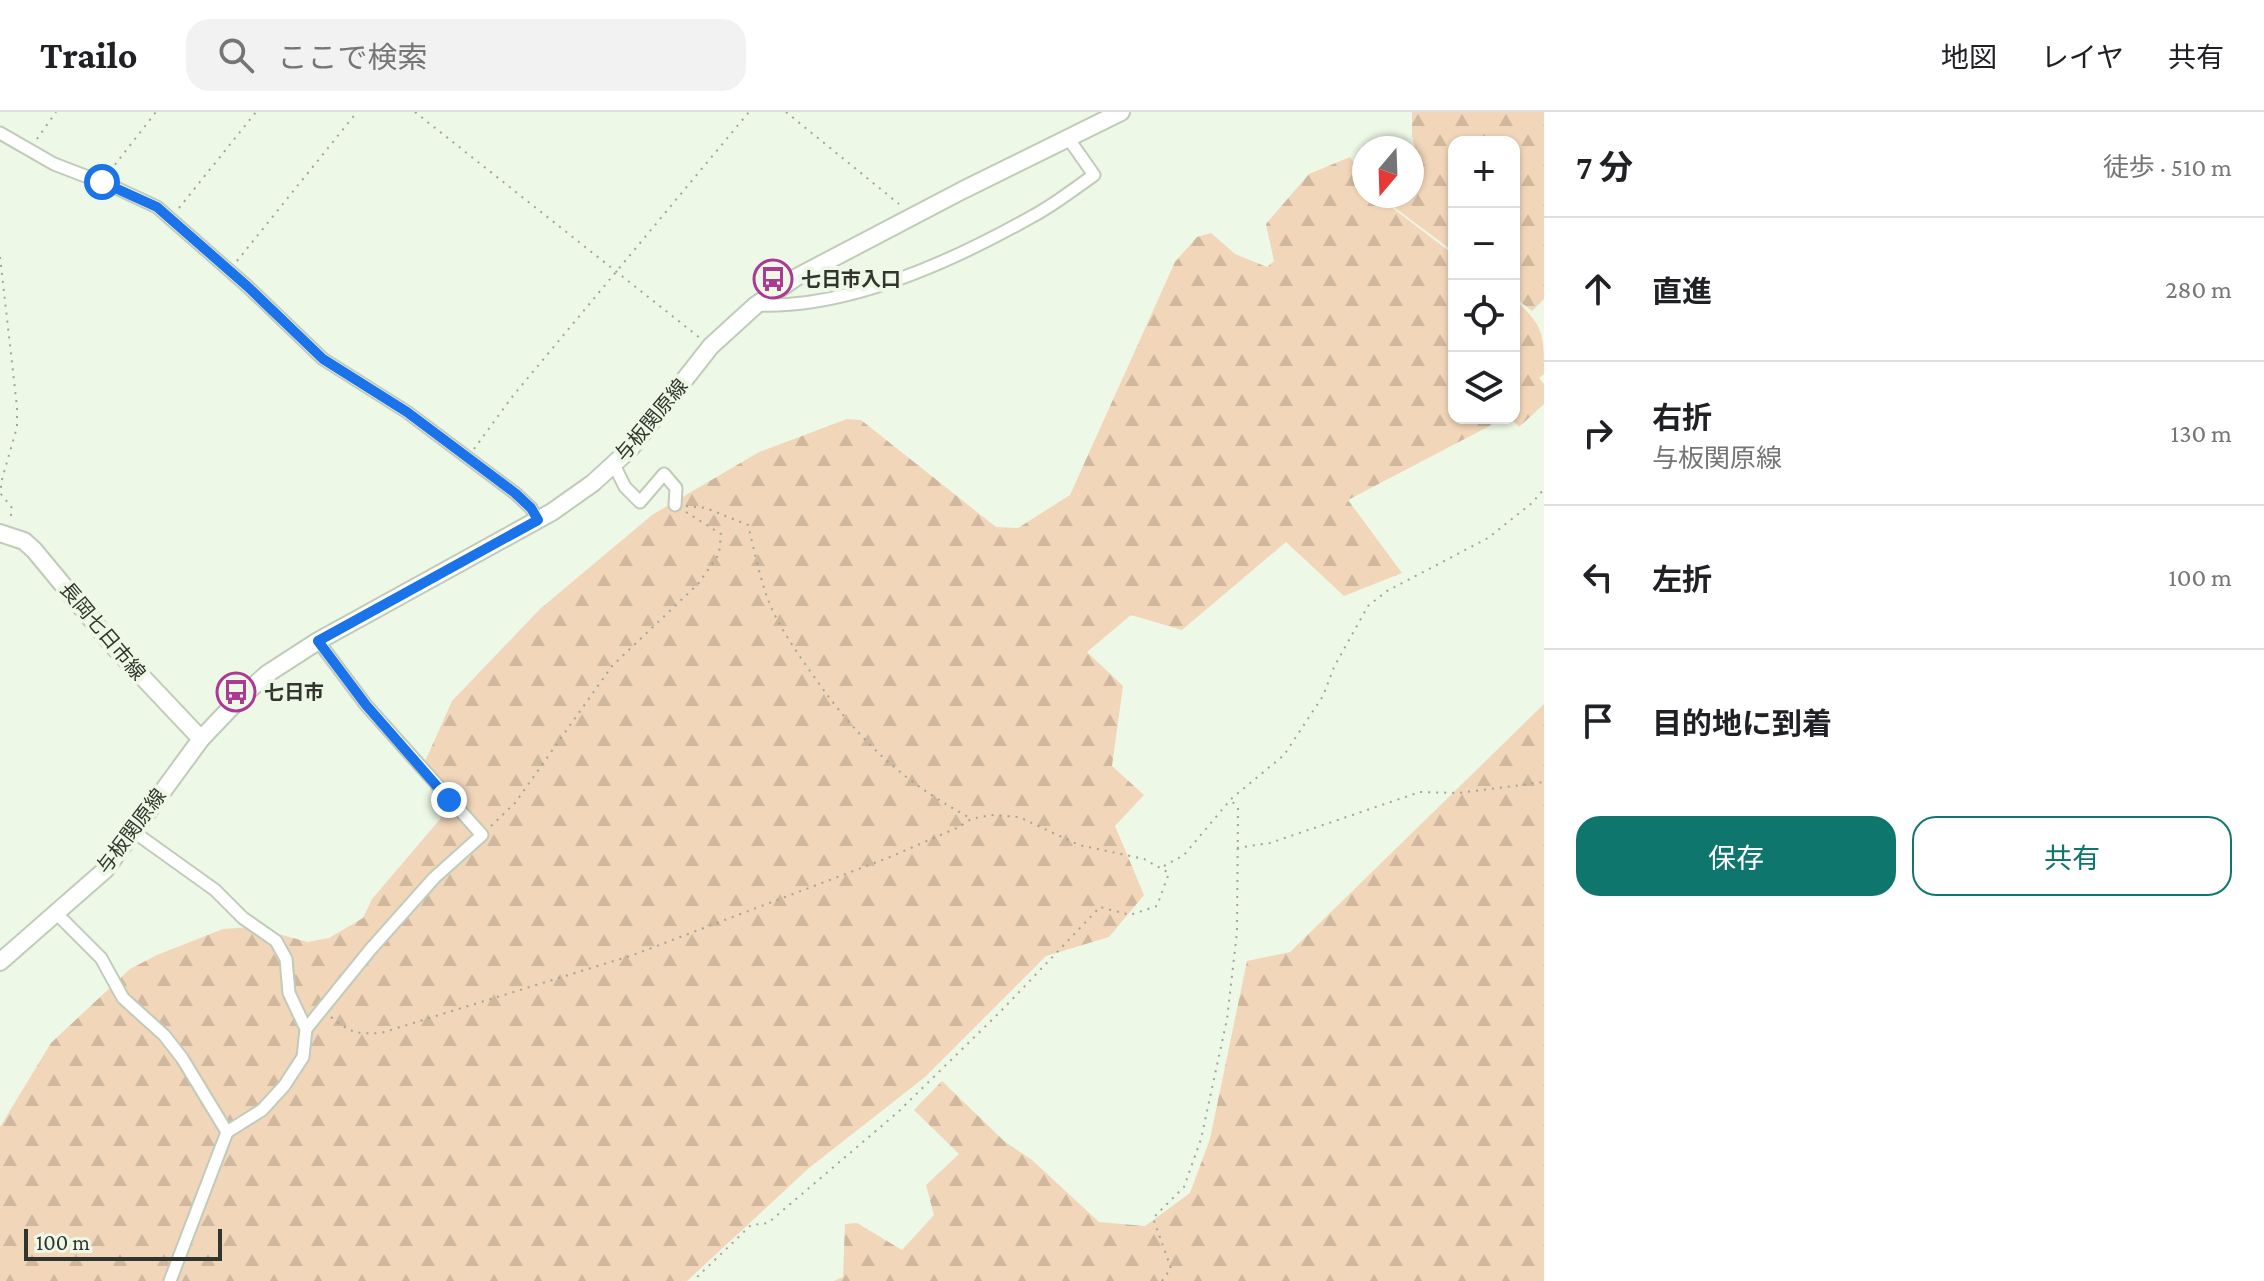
<!DOCTYPE html>
<html lang="ja">
<meta charset="utf-8">
<style>
:root{--surface:#fff;--page:#f2f2f2;--text:#202124;--muted:#757577;--line:#e0e0e0;--accent:#0f766e}
body{margin:0;font-family:"Crimson Pro","Noto Sans JP",serif;background:var(--page);color:var(--text)}
.controls{position:absolute;right:24px;top:24px;display:grid;overflow:hidden;border-radius:16px;box-shadow:0 2px 6px #0004}
.controls button{width:72px;height:72px;display:grid;place-items:center;padding:0;border:0;border-bottom:2px solid var(--line);background:var(--surface);color:var(--text);font:40px sans-serif}
.compass{position:absolute;left:1352px;top:24px;width:72px;height:72px;border-radius:50%;background:var(--surface);box-shadow:0 2px 6px #0004;rotate:199deg}
.scale{position:absolute;left:24px;bottom:20px;width:198px;box-sizing:border-box;padding-left:8px;border:4px solid #32352e;border-top:0;font-size:22px;line-height:28px;white-space:nowrap;color:#32352e;-webkit-text-stroke:6px #eef8e6;paint-order:stroke}
.stop{position:absolute;width:24px;height:24px;margin:-18px;border:6px solid #1a73e8;border-radius:50%;background:#fff}
.stop.end{background:#1a73e8;border-color:#fff;box-shadow:0 2px 8px #0008}
.list{margin:0;padding:0;list-style:none}
h2{display:flex;justify-content:space-between;align-items:center;height:104px;margin:0;padding:0 32px;font-size:34px}
h2 small{font-size:26px;font-weight:400;color:var(--muted)}
.list li{display:grid;grid-template-columns:52px 1fr auto;gap:24px;align-items:center;box-sizing:border-box;height:144px;padding:0 32px;border-top:2px solid var(--line)}
.list b{display:block;font-size:30px;white-space:nowrap}
.list p{margin:0;font-size:26px;white-space:nowrap;color:var(--muted)}
.list em{font-size:26px;font-style:normal;color:var(--muted)}
.actions{display:flex;gap:16px;padding:24px 32px}
.actions a{flex:1;padding:18px 0;border:2px solid var(--accent);border-radius:24px;text-align:center;font-size:28px;color:var(--accent)}
.actions .main{background:var(--accent);color:#fff}
.icon{flex:none;width:44px;height:44px;fill:none;stroke:currentColor;stroke-width:2;stroke-linecap:round;stroke-linejoin:round}
.map{position:relative;flex:none;width:1544px;height:1169px;overflow:hidden}
header{display:flex;align-items:center;gap:48px;box-sizing:border-box;height:112px;padding:0 40px;background:var(--surface);border-bottom:2px solid var(--line)}
header strong{font-size:38px}
nav{display:flex;gap:44px;margin-inline-start:auto;font-size:28px}
.search{width:560px;height:72px;background:var(--page);display:flex;align-items:center;gap:20px;box-sizing:border-box;padding:0 28px;border-radius:24px;color:var(--muted);font-size:30px}
main{display:flex}
aside{flex:1;background:var(--surface)}
.map>svg:first-child{display:block}
</style>
<header>
<strong>Trailo</strong>
<div class="search"><svg class="icon" aria-label="search" viewBox="0 0 24 24"><circle cx="10" cy="10" r="6"/><path d="M15 15l6 6"/></svg>ここで検索</div>
<nav><a>地図</a><a>レイヤ</a><a>共有</a></nav>
</header>
<main>
<div class="map">
<svg width="1544" height="1169" viewBox="0 0 1544 1169">
<defs>
<pattern id="forest-firs" width="22" height="20" patternUnits="userSpaceOnUse" patternTransform="scale(2)"><rect width="22" height="20" fill="#f2d6b9"/><path d="M5 1l3.5 6h-7zM16 11l3.5 6h-7z" fill="#d0b89f"/></pattern>
</defs>
<rect width="100%" height="100%" fill="#eef8e6"/>
<g fill="url(#forest-firs)">
<polygon points="1412,0 1544,0 1544,187 1532,199 1514,185 1514,30 1454,30 1454,140 1379,84 1412,84 1412,54 1418,48 1412,24"/>
<polygon points="1350,45 1364,65 1364,84 1377,84 1454,143 1454,306 1500,306 1497,310 1348,388 1402,461 1344,484 1286,430 1182,518 1131,503 1087,540 1123,574 1112,654 1144,683 1115,714 1144,783 1109,825 1046,844 925,965 809,1056 687,1169 0,1169 0,1015 51,931 130,857 157,843 223,817 252,815 308,830 329,826 363,806 372,787 441,706 423,654 452,589 540,497 652,403 759,340 847,307 861,308 996,415 1018,416 1070,383 1175,150 1197,125 1211,121 1235,142 1267,155 1274,149 1266,112 1309,62"/>
<path d="M1514 187C1544 214 1544 221 1544 262L1539 266 1544 272V292L1519 315 1510 306H1514Z"/>
<polygon points="1544,592 1544,1169 834,1169 843,1165 845,1112 857,1111 902,1138 934,1103 926,1073 959,1042 914,998 942,969 1004,1029 1032,1048 1099,1110 1145,1114 1190,1081 1210,1027 1247,849 1290,840"/>
</g>
<g fill="none" stroke-linecap="round" stroke-linejoin="round">
<g stroke="#c1cbb9" stroke-width="15">
<g id="minor">
<polyline points="0,21 54,52 114,75 157,95 247,174 323,247 407,300 515,381 531,396 538,408"/>
<path d="M757 193C848 197 955 148 1033 104 1054 93 1074 77 1094 63L1068 26"/>
<polyline points="614,353 625,375 640,390 664,362 676,376 675,393"/>
<polyline points="134,720 215,778 243,806 276,829 286,847 289,881 306,917 303,945 284,974 262,998 227,1020 170,1169"/>
<polyline points="57,802 101,846 123,886 164,923 182,946 227,1020"/>
<polyline points="306,917 370,838 434,766 482,723 366,593 318,529"/>
</g>
</g>
<g stroke="#c1cbb9" stroke-width="20">
<g id="secondary">
<polyline points="0,421 24,429 34,438 116,537 201,627"/>
<polyline points="0,850 105,758 201,627 240,586 267,562 318,529 552,400 593,371 630,337 711,234 756,193 795,166 963,78 1121,0"/>
</g>
</g>
<g stroke="#9fa699" stroke-width="2" stroke-dasharray="2 6" stroke-linecap="butt">
<polyline points="415,0 700,226"/>
<polyline points="786,0 899,92"/>
<polyline points="37,27 56,0"/>
<polyline points="110,59 156,0"/>
<polyline points="179,96 256,0"/>
<polyline points="0,145 17,295 17,315 1,371 1,382 12,396 10,409"/>
<polyline points="237,149 357,0"/>
<polyline points="474,337 512,285 749,0"/>
<path d="M686 394 706 396 748 413C754 437 759 462 767 485 776 510 794 536 810 559 856 625 898 667 970 706"/>
<polyline points="491,714 515,691 612,554 698,472 719,442 721,422 686,400"/>
<polyline points="1237,736 1270,731 1420,680 1459,681 1544,670"/>
<polyline points="1164,754 1184,743 1231,687 1284,643 1323,584 1334,555 1368,494 1387,479 1488,426 1532,391 1544,377"/>
<path d="M331 905C350 921 356 922 381 921L633 843 890 745 959 715 971 707 991 703 1019 705 1079 733 1144 747 1169 761 1157 794 1130 803 1100 795 1001 899 898 1000 768 1111 751 1113 693 1169"/>
<polyline points="1162,1169 1171,1156 1153,1106 1184,1075 1201,1027 1227,907 1237,820 1238,696 1231,688"/>
</g>
<use href="#minor" stroke="#fff" stroke-width="11"/>
<use href="#secondary" stroke="#fff" stroke-width="16"/>
</g>
<g fill="none" stroke-linecap="round" stroke-linejoin="round">
<polyline stroke="#1a73e8" stroke-width="10" points="102,70 157,95 247,174 323,247 407,300 515,381 531,396 538,408 318,529 366,593 449,688"/>
</g>
<defs>
<g id="bus-ring" transform="scale(2)"><circle r="9.5" fill="#eef8e6" stroke="#ac3994" stroke-width="1.5"/><path d="M-5-6H5V4H4V6H2V4H-2V6H-4V4H-5ZM-3.5-4V0h7V-4ZM-3.5 1.2v1.5H-2V1.2ZM2 1.2v1.5H3.5V1.2Z" fill="#ac3994"/></g>
</defs>
<g fill-rule="evenodd">
<use href="#bus-ring" x="773" y="167"/>
<use href="#bus-ring" x="236" y="580"/>
</g>
<g text-anchor="middle" stroke-width="8" stroke-linejoin="round" paint-order="stroke">
<g font-size="20" font-weight="bold" fill="#32352e" stroke="#eef8e6" text-anchor="start">
<text x="801" y="174">七日市入口</text>
<text x="264" y="587">七日市</text>
</g>
<g font-size="20" fill="#32352e" stroke="#eef8e6">
<text transform="translate(651 308) rotate(-50)" y="7">与板関原線</text>
<text transform="translate(103 519) rotate(50)" y="7">長岡七日市線</text>
<text transform="translate(131 719) rotate(-53)" y="7">与板関原線</text>
</g>
</g>
</svg>
<div class="controls">
<button>+</button>
<button>−</button>
<button><svg class="icon" aria-label="locate" viewBox="0 0 24 24"><circle cx="12" cy="12" r="6"/><path d="M12 2v4M12 18v4M2 12h4M18 12h4"/></svg></button>
<button><svg class="icon" aria-label="layers" viewBox="0 0 24 24"><path d="M12 4l9 5-9 5-9-5zM3 14l9 5 9-5"/></svg></button>
</div>
<svg class="compass" viewBox="-18 -18 36 36"><path d="M0-13l5 13h-10z" fill="#e53935"/><path d="M0 13l5-13h-10z" fill="#757577"/></svg>
<div class="scale">100 m</div>
<div class="stop" style="left:102px;top:70px"></div>
<div class="stop end" style="left:449px;top:688px"></div>
</div>
<aside>
<h2>7 分<small>徒歩 · 510 m</small></h2>
<ul class="list">
<li><svg class="icon" aria-label="ahead" viewBox="0 0 24 24"><path d="M12 20V5M6 11l6-6 6 6"/></svg><div><b>直進</b></div><em>280 m</em></li>
<li><svg class="icon" aria-label="right" viewBox="0 0 24 24"><path d="M7 20v-9h11M14 6l5 5-5 5"/></svg><div><b>右折</b><p>与板関原線</p></div><em>130 m</em></li>
<li><svg class="icon" aria-label="left" viewBox="0 0 24 24"><path d="M17 20v-9H6M10 6l-5 5 5 5"/></svg><div><b>左折</b></div><em>100 m</em></li>
<li><svg class="icon" aria-label="arrive" viewBox="0 0 24 24"><path d="M6 21V4h12l-3 4 3 4H6"/></svg><div><b>目的地に到着</b></div></li>
</ul>
<div class="actions"><a class="main">保存</a><a>共有</a></div>
</aside>
</main>
